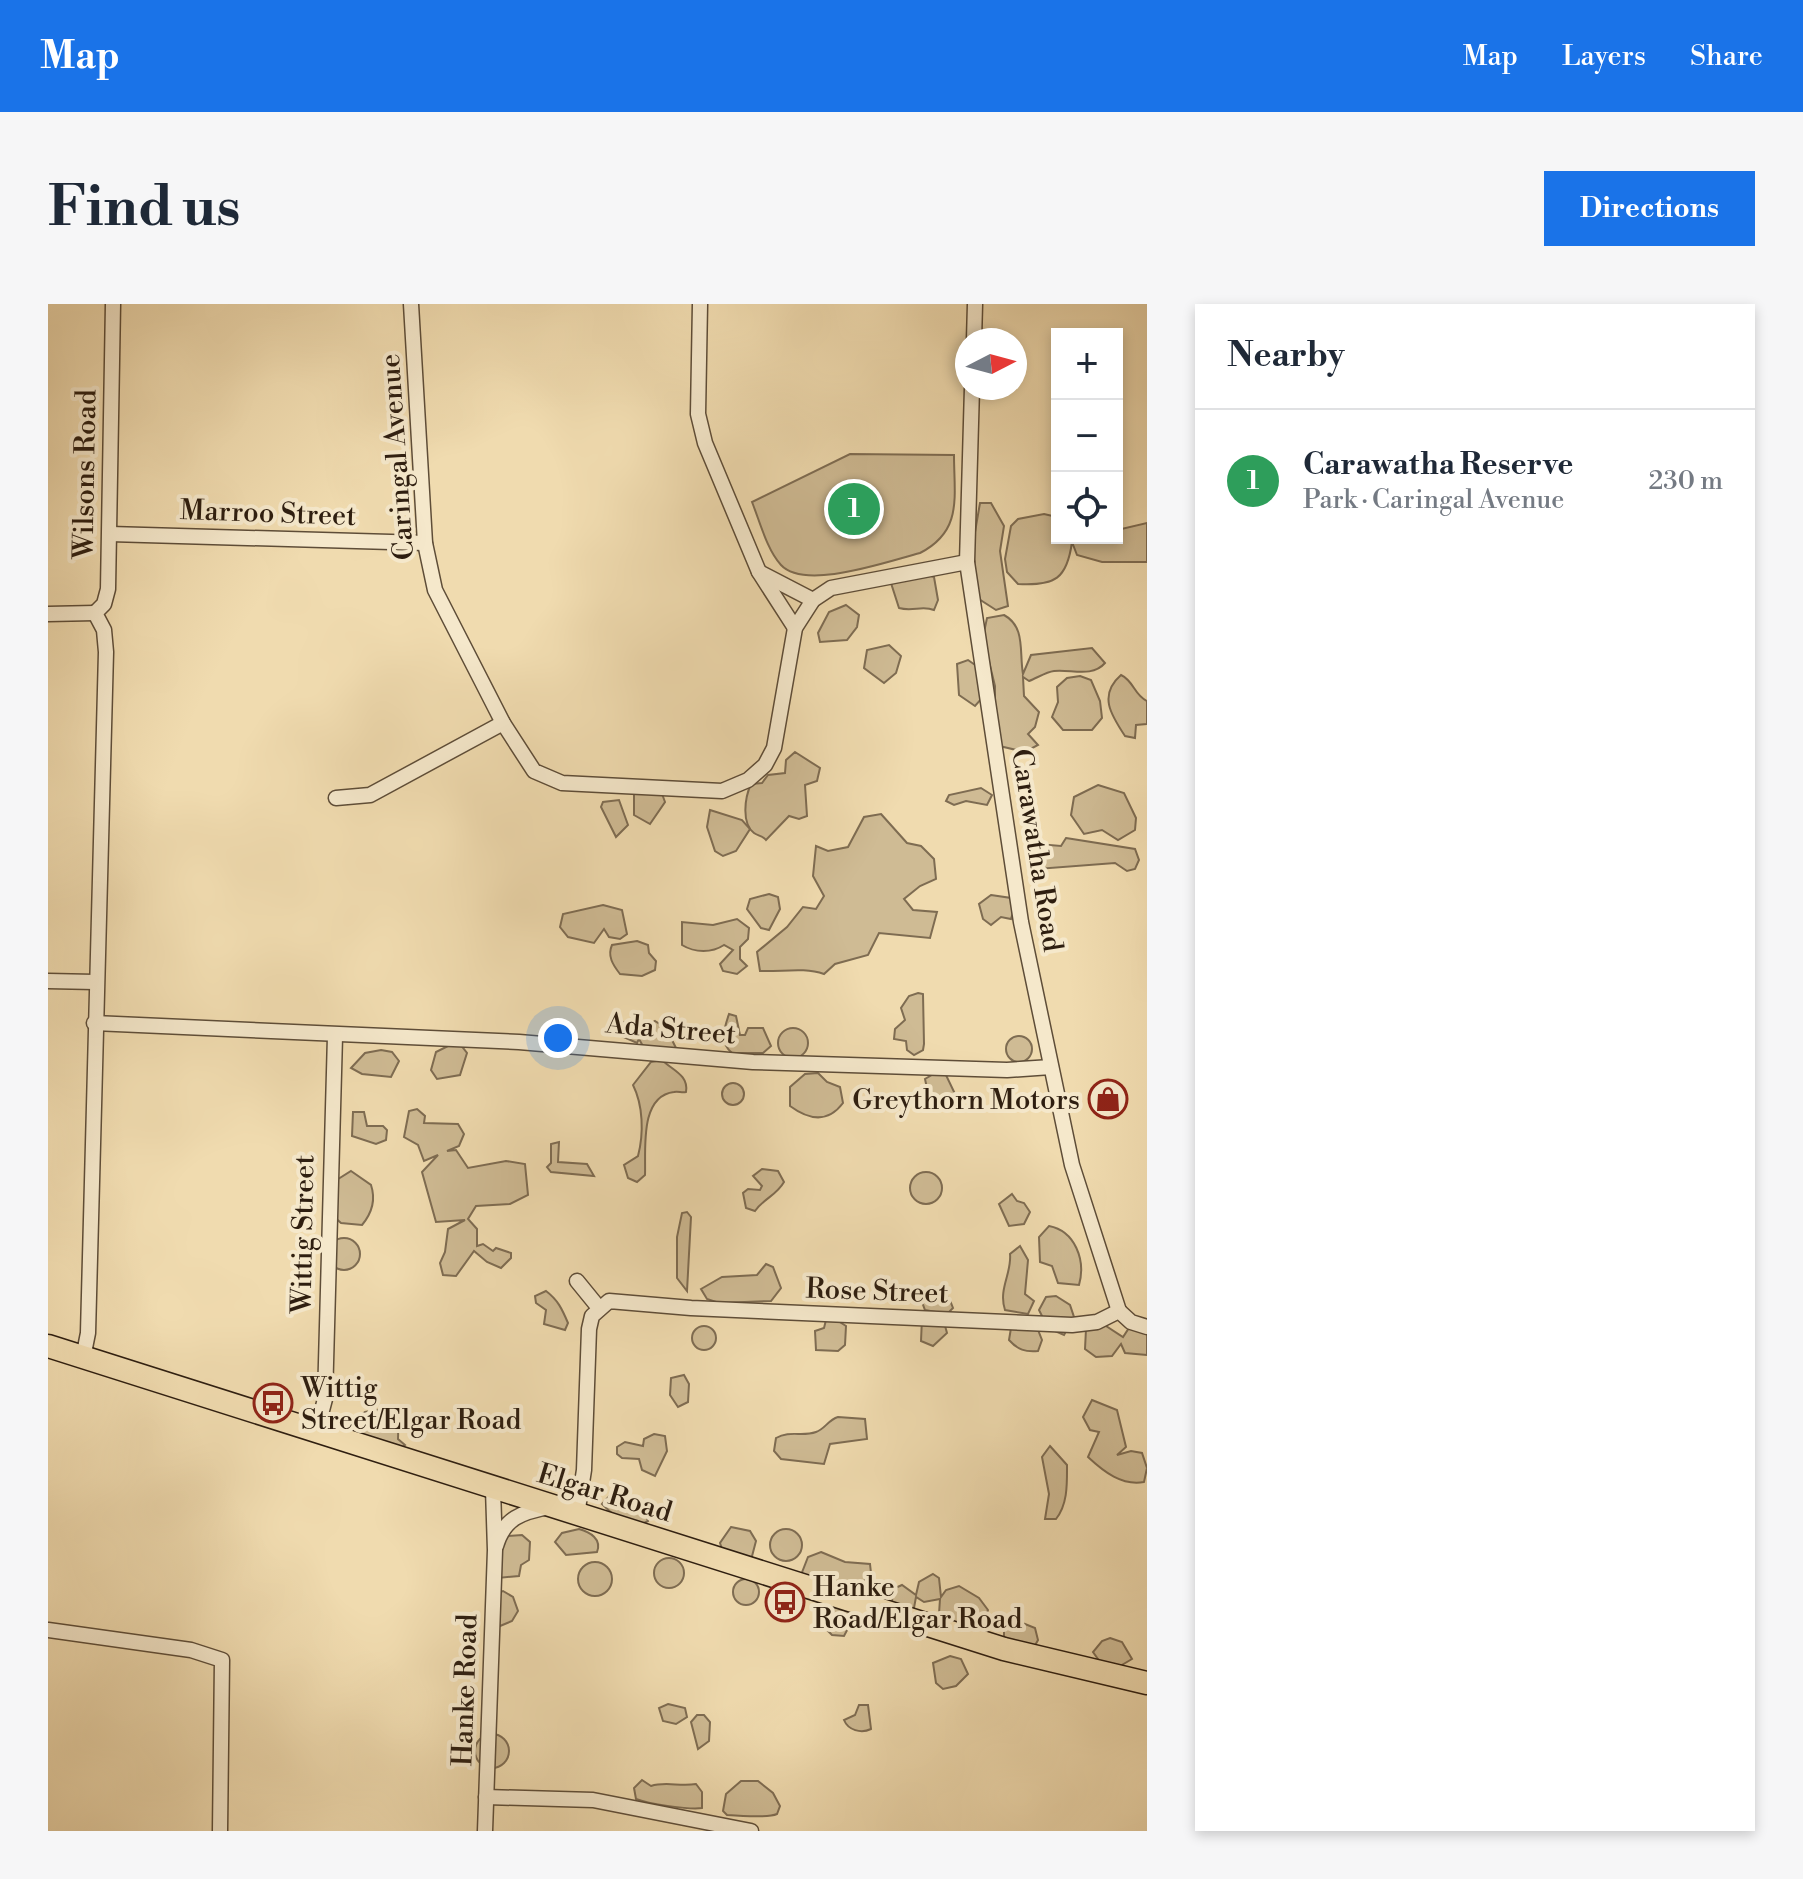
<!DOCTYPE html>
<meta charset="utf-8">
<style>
:root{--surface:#fff;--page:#f6f6f7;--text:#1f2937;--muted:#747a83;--line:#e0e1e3;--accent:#1a73e8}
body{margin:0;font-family:"Libre Bodoni",serif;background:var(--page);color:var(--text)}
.controls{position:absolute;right:24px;top:24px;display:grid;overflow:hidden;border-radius:0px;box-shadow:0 4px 12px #0003}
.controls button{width:72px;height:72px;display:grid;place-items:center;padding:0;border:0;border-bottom:2px solid var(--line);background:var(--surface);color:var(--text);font:40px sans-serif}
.compass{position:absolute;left:907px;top:24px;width:72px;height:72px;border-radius:50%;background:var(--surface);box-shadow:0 4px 12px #0003;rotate:84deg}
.you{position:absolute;left:510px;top:734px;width:28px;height:28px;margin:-20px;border:6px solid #fff;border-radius:50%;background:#1a73e8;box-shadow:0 0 0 12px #1a73e833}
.badge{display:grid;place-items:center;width:52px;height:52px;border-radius:50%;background:var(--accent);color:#fff;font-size:26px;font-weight:700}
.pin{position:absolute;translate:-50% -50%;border:4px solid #fff;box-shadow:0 2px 8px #0006}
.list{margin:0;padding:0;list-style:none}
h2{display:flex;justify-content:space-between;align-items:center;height:104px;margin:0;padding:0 32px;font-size:34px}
h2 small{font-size:26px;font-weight:400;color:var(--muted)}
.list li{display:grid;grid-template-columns:52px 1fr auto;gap:24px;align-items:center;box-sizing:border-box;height:144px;padding:0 32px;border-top:2px solid var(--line)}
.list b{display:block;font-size:30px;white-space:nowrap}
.list p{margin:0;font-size:26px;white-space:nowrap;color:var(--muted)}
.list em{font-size:26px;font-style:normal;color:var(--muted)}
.icon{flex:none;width:44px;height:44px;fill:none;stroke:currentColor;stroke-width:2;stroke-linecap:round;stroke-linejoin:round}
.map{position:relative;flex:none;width:1099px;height:1527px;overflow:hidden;border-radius:0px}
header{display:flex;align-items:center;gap:48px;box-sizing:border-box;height:112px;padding:0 40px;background:var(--accent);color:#fff}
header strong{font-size:38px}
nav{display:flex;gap:44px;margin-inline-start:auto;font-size:28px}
.intro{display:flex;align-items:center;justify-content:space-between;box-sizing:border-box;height:192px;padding:0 48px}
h1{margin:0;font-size:56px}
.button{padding:20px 36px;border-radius:0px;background:var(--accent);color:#fff;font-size:28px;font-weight:700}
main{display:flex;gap:48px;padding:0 48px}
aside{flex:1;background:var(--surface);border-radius:0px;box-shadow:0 4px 12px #0003}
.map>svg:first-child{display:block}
</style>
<header>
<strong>Map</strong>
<nav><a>Map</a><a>Layers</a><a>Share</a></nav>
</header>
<div class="intro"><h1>Find us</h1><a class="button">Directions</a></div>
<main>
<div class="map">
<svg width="1099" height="1527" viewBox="0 0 1099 1527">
<rect width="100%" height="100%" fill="#f0dbaf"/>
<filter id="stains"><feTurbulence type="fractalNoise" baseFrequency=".0025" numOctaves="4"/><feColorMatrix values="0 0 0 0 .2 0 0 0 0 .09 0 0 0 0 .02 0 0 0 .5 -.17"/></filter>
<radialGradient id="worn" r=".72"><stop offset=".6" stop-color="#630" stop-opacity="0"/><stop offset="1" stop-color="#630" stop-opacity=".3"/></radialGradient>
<g fill="#cfbb94" stroke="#7e6c52" stroke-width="2">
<path d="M802 150 906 151C906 193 915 227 872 249 840 257 757 287 733 261 719 246 712 218 704 198Z"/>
<polygon points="932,199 943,199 956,222 952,247 960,302 948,306 917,286"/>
<path d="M996 210 1009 213V234H1069V226L1099 219V258H1054L1029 251 1024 238C1019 275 1007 282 970 280L959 268 957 255 963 222 970 215Z"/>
<path d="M872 268 886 273 890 296 886 306C874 301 865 308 851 304L843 279Z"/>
<polygon points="798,301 811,311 809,323 799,336 772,338 770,329 781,308"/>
<path d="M956 311C978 323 971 348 975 370L983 351 1044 344 1057 359C1044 374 1023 365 1006 367 998 368 989 374 981 377L975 373 976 392 991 408 987 423 980 430 990 441 977 448 947 441V382L935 333 939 314Z"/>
<polygon points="841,341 853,352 848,369 836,379 816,364 819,346"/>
<polygon points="920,356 930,363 935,393 927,402 911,391 909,360"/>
<path d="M1073 371C1086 377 1086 391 1099 397V420L1088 421 1087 434 1077 432C1063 411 1050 391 1073 371Z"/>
<polygon points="1032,372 1043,376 1052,397 1054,414 1044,426 1015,426 1004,413 1010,398 1009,383 1019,374"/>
<path d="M747 448 772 464 769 477 757 481 759 512 751 515 741 512 718 536C715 532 710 532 706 529 693 519 697 493 703 480L714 479 720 471 737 469 738 456Z"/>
<polygon points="1050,481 1076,489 1088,514 1087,526 1070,536 1054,526 1036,530 1023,511 1026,493"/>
<polygon points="933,484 944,491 939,501 918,497 906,501 898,497 901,491"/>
<polygon points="613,487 617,498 602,520 586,511 586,488"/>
<polygon points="571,496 580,521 568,533 553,503 555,498"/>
<polygon points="662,506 694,516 702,525 688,547 675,552 667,547 659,523"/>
<path d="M833 510 859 539 873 542 886 555 888 575 872 582 856 595 865 606 889 608 882 634 831 629 820 651 787 660 776 670C756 663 734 668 712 667L709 648 739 623 755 603 768 605 776 592 765 572 768 542 780 547 800 543 816 513Z"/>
<polygon points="1018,534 1087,545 1091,556 1087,565 1079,567 1067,559 989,565 981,550 990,540 1013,542"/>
<polygon points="721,590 730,593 732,605 721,626 713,624 699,605 702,595"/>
<polygon points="943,591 963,594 966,605 963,615 953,613 943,621 935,615 931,600"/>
<polygon points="555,601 574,606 579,630 572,635 561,633 556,625 546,639 520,633 512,623 515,610"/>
<path d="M689 615 701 624 700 635 692 643V655L699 662 689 670 675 667 672 660 685 646 676 641C664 649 647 649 634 641V618L665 621Z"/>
<path d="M589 637 600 641 601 649 608 657 607 666 594 672 572 670C565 661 559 652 564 641Z"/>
<polygon points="870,689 875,690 876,740 875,746 866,751 859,746 858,737 846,735 847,725 857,716 853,704 861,692"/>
<path d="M681 710 688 712 692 731H697L700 724H715L723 742 715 749H684C671 738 676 725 681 710Z"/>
<polygon points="607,717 618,724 628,744 620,756 596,744 591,735 589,739 569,730 569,724 576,718 593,725"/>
<circle cx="745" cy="739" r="15"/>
<circle cx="971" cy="745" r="13"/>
<polygon points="404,740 412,740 419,749 412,771 389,775 383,766 388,748"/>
<polygon points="333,746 344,748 351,757 343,773 314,770 303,764 317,749"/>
<path d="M614 756C624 766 641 771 638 788 634 789 630 787 626 788 591 792 598 847 597 871L589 878 580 874 576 861 590 852C596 829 595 801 585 781L603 758Z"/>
<polygon points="889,768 898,771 908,792 904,799 894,802 881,794 877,775"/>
<path d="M770 769 779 778 792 783 795 799C780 819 761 816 742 802V783L757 770Z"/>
<circle cx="685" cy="790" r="11"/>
<polygon points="369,805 377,812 376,819 410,820 416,830 411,842 399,847 408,846 420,864 458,857 477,860 480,891 462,900 428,902 420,915 429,925 429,942 435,940 445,947 448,944 463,949 463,954 453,964 439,958 426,947 408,972 395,971 392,959 397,948 400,925 417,916 388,918 374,868 390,851 376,857 370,841 356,833 361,807"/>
<polygon points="305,808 316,808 319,822 335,822 339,826 338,836 328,840 304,832"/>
<polygon points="511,838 510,858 539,860 546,872 503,868 499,863 503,859 503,840"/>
<path d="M714 865 730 867 736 878C728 892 716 894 707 907L698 904 695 889 700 885 712 886 714 882 705 872Z"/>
<path d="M303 867 323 881C328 896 324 909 314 921L293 919 284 911 287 877Z"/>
<circle cx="878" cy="884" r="16"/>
<polygon points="964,890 969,897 976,899 982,908 976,920 961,922 951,900"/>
<polygon points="639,908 643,913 639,987 629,974 629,933 634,909"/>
<path d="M1001 922C1027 927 1038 956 1031 981L1010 979 1004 962 992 958 991 933Z"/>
<circle cx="296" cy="950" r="16"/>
<path d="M972 942 980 956 977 990 986 997 980 1010 957 1006C950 985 964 969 962 950Z"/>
<polygon points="718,960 725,963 733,984 723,997 671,999 659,995 653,985 674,973 709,971"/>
<polygon points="888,985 901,994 905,1004 899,1010 877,1006 874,998"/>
<path d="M498 987C510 996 514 1005 520 1019L517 1026 496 1020 498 1006 488 999 487 992Z"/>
<polygon points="1008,992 1022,1001 1026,1013 1016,1031 1000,1024 991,1006 998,993"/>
<polygon points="874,1014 896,1018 899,1029 885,1042 873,1037"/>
<polygon points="787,1015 798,1022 797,1041 790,1047 768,1046 767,1027 776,1024 778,1016"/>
<polygon points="1055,1020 1075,1033 1081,1024 1099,1029 1099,1051 1077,1049 1073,1040 1064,1052 1048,1053 1037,1045 1038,1025"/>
<circle cx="656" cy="1034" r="12"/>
<path d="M963 1024 990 1026 994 1036 990 1047C977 1048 970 1046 961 1036Z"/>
<polygon points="636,1071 641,1080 640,1098 630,1103 622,1091 623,1074"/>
<path d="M1044 1096 1069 1106 1078 1143 1069 1151 1083 1147 1094 1149 1099 1164 1096 1178C1074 1182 1056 1168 1040 1153L1051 1128 1042 1126 1035 1113Z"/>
<path d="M334 1105C347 1111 351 1120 350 1135L357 1141 350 1147C333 1140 310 1137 306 1117L317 1108Z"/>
<path d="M790 1113 817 1115 819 1135 782 1140 776 1160 733 1155 726 1147 728 1134C742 1126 754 1133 768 1128 777 1125 780 1116 790 1113Z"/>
<polygon points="606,1130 617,1132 619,1147 607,1172 594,1166 591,1155 574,1154 569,1150 569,1143 577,1138 595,1142 596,1135"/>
<path d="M1002 1142 1019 1161C1019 1179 1020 1200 1008 1215H997L1001 1190 994 1153Z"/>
<path d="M565 1188 578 1197 593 1198 600 1217C580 1228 569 1214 554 1200Z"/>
<polygon points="683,1223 702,1227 708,1237 703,1256 676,1251 672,1239"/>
<path d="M531 1225C542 1228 554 1235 549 1248L518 1251 507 1238 514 1229Z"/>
<circle cx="738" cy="1241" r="16"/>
<polygon points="474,1231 482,1238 481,1256 473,1261 471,1272 450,1274 453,1239 460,1232"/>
<polygon points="773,1248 797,1258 822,1260 823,1269 811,1283 753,1271 760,1253"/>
<circle cx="621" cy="1269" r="15"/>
<circle cx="547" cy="1275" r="17"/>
<polygon points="885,1270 891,1274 893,1293 898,1286 911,1282 931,1294 940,1306 932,1323 924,1329 902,1322 891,1310 892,1295 876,1298 868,1293 866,1304 857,1306 844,1298 845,1285 854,1281 868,1291 871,1278"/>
<circle cx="698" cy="1288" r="13"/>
<polygon points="455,1287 465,1293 470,1307 464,1317 452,1322 447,1318 447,1290"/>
<polygon points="783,1302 801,1306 806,1313 796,1332 784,1331 773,1320"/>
<polygon points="967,1316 987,1324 990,1336 985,1345 956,1345 956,1326"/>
<polygon points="1062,1334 1074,1338 1084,1355 1067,1365 1057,1365 1045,1348 1054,1337"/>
<polygon points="902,1352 913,1355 920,1370 908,1382 895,1385 888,1379 885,1359"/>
<polygon points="620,1400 637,1404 639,1413 628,1420 615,1417 611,1404"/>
<path d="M811 1401H820L823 1425C813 1430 800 1426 796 1416L807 1411Z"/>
<polygon points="649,1411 656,1411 662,1418 661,1437 650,1445 643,1418"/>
<circle cx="444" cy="1447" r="17"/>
<path d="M594 1476 603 1482C618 1477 632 1483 648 1480L654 1488V1504C642 1506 600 1500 588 1495L586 1484Z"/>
<path d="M693 1477H710L725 1489 732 1502 729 1510C720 1514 692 1512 679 1511L675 1507 678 1490Z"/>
</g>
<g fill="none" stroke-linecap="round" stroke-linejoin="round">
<g stroke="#5e4d38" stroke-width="17">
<g id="minor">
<polyline points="363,0 377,239 387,286 455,419 486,467 514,479 674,487 700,476 717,461 726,444 747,324 765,296 783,284 919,258"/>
<polyline points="652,0 650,110 657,139 711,268 747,324"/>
<polyline points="926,36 927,0"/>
<polyline points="924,84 919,258 973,618 1024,861 1071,1007"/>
<polyline points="62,230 377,239"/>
<polyline points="711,268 765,296"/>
<polyline points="0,310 47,309"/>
<polyline points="288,494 322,491 455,419"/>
<polyline points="0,677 47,678"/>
<polyline points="46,719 471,738 705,758 959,766 1003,763"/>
<polyline points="529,977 551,1004"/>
<polyline points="35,1054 40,1029 58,348 56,326 47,309 56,300 60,285 65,0"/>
<polyline points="268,1129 277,1095 287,732"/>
<polyline points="529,1211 536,1166 541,1025 544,1012 561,997 643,1004 1024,1021 1049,1018 1071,1007 1083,1018 1099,1023"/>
<path d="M448 1242C456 1214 474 1208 501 1203"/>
<polyline points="0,1326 143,1346 174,1356 172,1527"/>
<polyline points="438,1493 545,1496 703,1527"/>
<polyline points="437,1527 447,1246 445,1185"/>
</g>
</g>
<g stroke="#2e1e10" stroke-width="25">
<polyline id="primary" points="0,1042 956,1345 1099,1379"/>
</g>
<use href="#minor" stroke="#f5e8cb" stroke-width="14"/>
<use href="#primary" stroke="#f0dbaf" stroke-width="22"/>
</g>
<defs>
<g id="shop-ring" transform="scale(2)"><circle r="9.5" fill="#f5e8cb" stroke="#8f2418" stroke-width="1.5"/><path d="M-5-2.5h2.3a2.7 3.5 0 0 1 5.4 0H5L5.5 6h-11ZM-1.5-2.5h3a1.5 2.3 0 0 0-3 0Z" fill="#8f2418"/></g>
<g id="bus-ring" transform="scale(2)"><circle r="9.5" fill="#f5e8cb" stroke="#8f2418" stroke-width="1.5"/><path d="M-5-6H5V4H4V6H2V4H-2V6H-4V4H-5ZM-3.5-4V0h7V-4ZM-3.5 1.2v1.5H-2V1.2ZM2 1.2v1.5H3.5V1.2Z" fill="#8f2418"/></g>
</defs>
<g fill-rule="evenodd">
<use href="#shop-ring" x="1060" y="795"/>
<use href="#bus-ring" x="225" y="1099"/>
<use href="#bus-ring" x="737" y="1298"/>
</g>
<g text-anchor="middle" stroke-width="8" stroke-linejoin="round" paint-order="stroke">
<g font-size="28" fill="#2e1e10" stroke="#f5e8cb">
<text transform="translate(348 153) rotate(-94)" y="10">Caringal Avenue</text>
<text transform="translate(36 170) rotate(-89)" y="10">Wilsons Road</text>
<text transform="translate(220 208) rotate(2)" y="10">Marroo Street</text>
<text transform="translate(990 546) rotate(81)" y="10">Carawatha Road</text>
<text transform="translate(623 724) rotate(5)" y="10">Ada Street</text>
<text transform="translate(254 930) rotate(-89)" y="10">Wittig Street</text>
<text transform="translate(829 986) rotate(2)" y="10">Rose Street</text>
<text transform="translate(557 1188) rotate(17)" y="10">Elgar Road</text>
<text transform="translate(416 1386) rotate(-88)" y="10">Hanke Road</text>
</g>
<g font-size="28" fill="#2e1e10" stroke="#f5e8cb" text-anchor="start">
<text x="1032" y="805" text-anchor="end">Greythorn Motors</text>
<text x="253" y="1093">Wittig<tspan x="253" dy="32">Street/Elgar Road</tspan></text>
<text x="765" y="1292">Hanke<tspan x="765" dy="32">Road/Elgar Road</tspan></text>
</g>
</g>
<rect width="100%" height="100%" filter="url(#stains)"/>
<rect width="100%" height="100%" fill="url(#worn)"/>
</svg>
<div class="controls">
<button>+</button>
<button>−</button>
<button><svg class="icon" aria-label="locate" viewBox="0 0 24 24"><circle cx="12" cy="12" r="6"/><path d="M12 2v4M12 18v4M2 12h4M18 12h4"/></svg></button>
</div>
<svg class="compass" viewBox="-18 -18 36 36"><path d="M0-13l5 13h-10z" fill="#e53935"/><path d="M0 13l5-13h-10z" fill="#747a83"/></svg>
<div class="you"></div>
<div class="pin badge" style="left:806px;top:205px;background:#2e9e5b">1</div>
</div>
<aside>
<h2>Nearby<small></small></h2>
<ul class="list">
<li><span class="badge" style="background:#2e9e5b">1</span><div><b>Carawatha Reserve</b><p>Park · Caringal Avenue</p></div><em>230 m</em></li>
</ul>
</aside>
</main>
